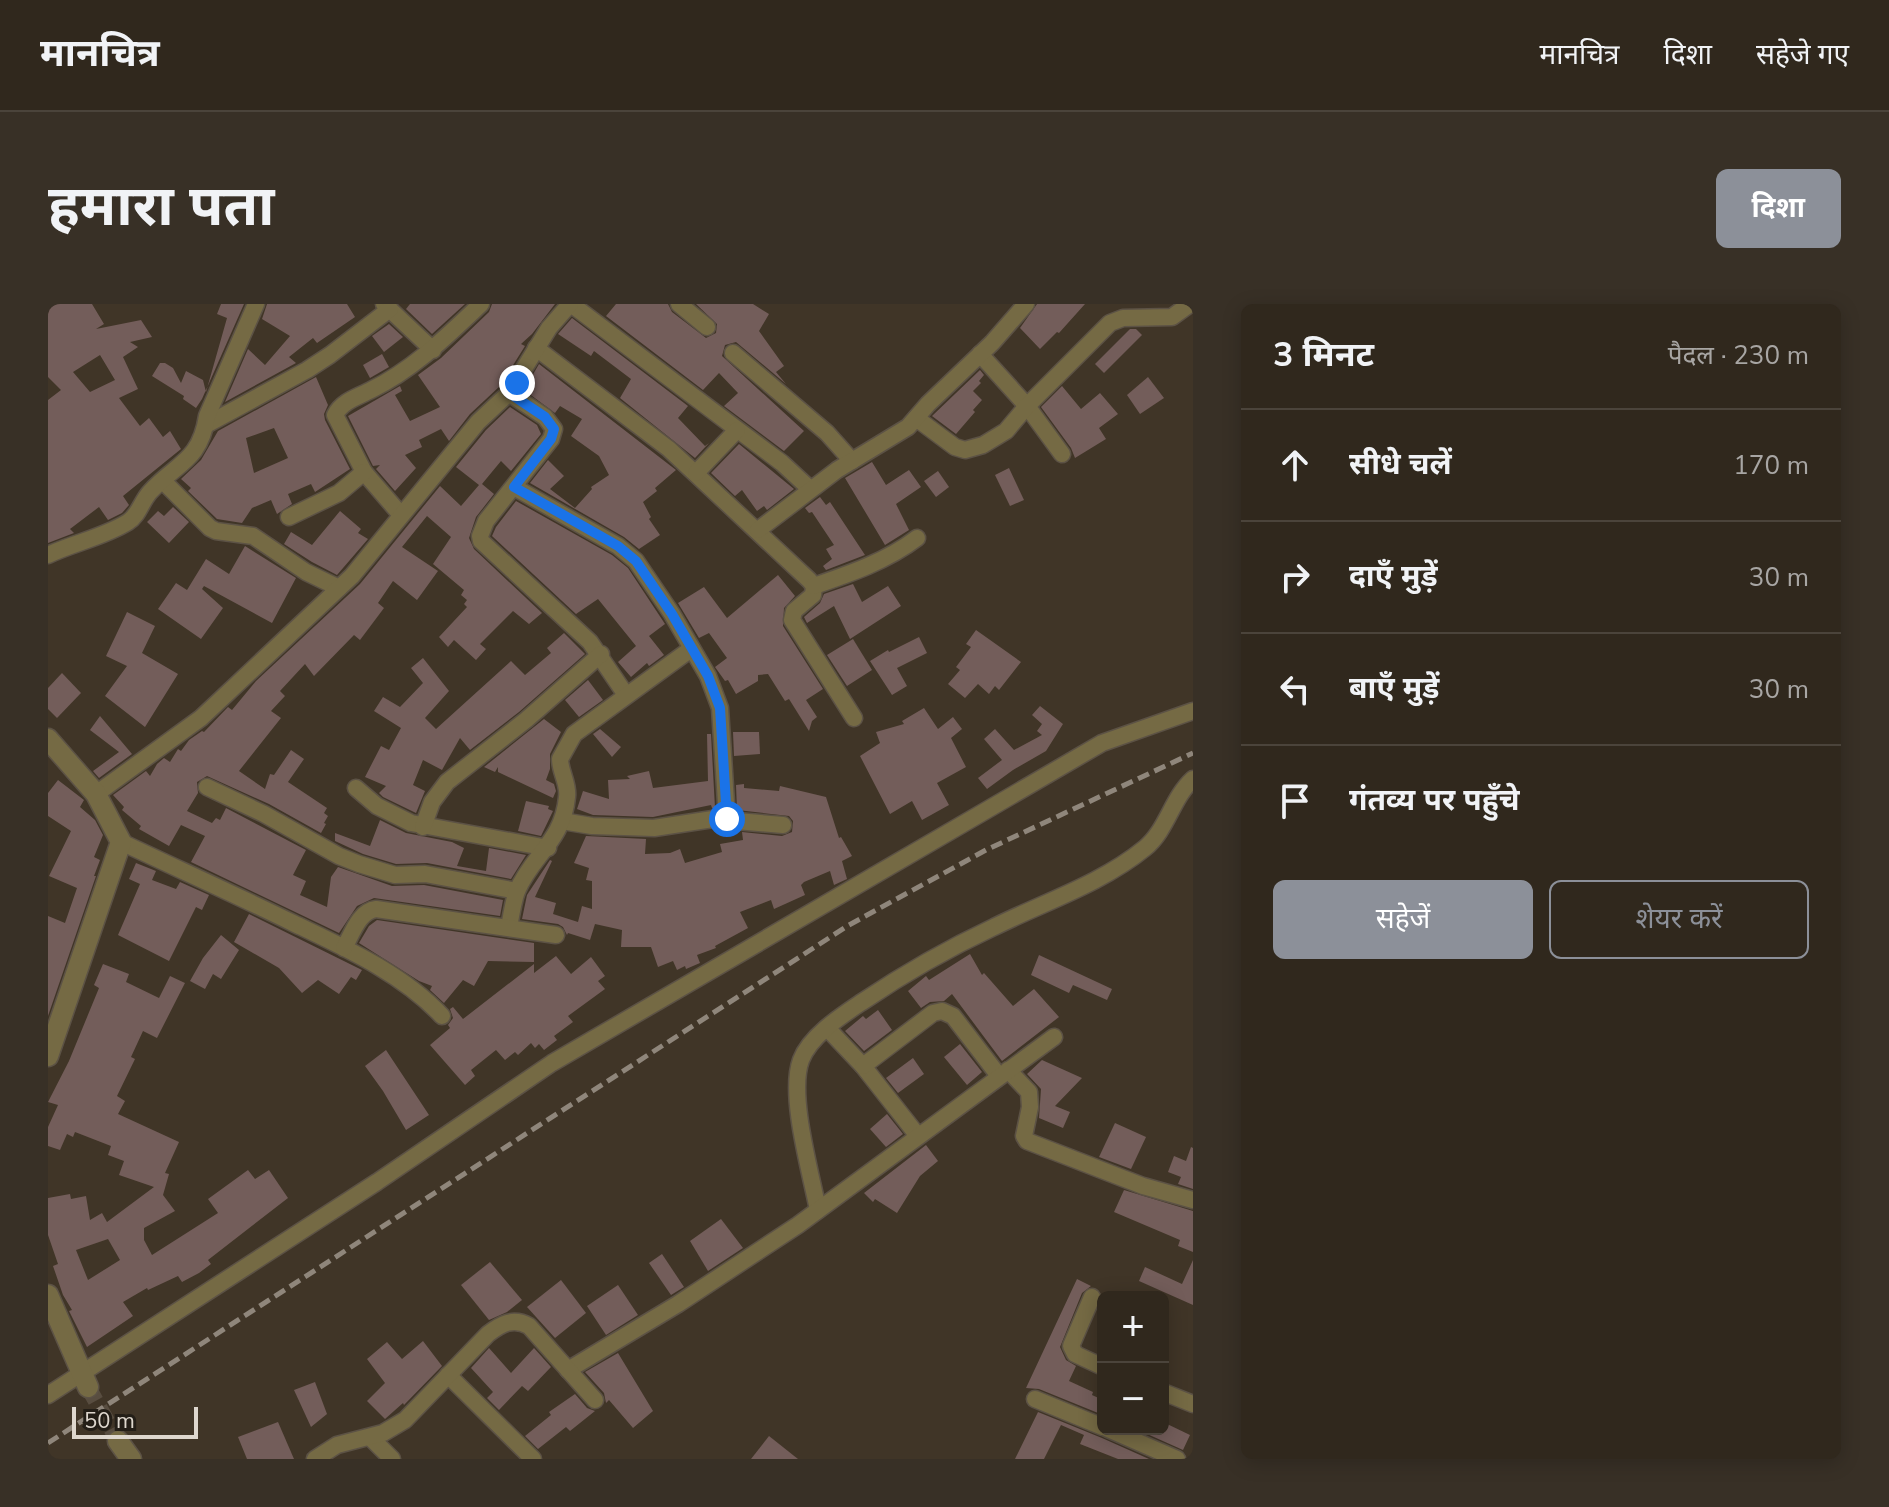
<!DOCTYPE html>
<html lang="hi">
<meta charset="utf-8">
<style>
:root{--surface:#30281d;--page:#383026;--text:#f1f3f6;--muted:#a8a6a4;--line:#4b443b;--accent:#8c9099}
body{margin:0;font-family:"Nunito Sans","Noto Sans Devanagari",sans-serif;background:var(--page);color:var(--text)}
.controls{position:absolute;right:24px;bottom:24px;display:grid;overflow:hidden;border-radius:12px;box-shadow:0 4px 20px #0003}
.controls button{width:72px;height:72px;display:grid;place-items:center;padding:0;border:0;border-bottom:2px solid var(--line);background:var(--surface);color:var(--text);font:40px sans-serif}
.scale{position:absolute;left:24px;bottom:20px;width:126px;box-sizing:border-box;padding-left:8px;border:4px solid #ded7ce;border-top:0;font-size:22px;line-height:28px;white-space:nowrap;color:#ded7ce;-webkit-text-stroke:6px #231e17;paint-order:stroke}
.stop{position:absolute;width:24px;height:24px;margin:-18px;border:6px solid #1a73e8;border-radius:50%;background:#fff}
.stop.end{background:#1a73e8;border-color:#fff;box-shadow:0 2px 8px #0008}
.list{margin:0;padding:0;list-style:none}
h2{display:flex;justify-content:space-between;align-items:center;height:104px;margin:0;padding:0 32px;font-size:34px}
h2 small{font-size:26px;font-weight:400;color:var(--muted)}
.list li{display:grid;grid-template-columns:52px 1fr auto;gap:24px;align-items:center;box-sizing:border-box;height:112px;padding:0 32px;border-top:2px solid var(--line)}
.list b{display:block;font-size:30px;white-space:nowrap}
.list em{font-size:26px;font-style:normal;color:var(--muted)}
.actions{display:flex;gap:16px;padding:24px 32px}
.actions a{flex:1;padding:18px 0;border:2px solid var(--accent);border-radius:12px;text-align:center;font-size:28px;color:var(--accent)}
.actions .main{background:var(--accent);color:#fff}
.icon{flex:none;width:44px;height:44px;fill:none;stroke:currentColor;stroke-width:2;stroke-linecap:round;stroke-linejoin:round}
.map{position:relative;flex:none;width:1145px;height:1155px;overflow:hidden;border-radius:12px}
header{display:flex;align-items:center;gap:48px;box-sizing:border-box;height:112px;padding:0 40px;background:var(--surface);border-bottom:2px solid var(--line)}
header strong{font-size:38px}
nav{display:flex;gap:44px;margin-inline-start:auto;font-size:28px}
.intro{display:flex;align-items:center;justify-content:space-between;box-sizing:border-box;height:192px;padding:0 48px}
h1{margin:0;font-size:56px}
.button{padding:20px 36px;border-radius:12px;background:var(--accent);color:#fff;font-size:28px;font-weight:700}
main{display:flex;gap:48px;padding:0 48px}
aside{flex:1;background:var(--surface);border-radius:12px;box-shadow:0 4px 20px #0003}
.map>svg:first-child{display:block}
</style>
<header>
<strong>मानचित्र</strong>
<nav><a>मानचित्र</a><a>दिशा</a><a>सहेजे गए</a></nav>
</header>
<div class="intro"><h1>हमारा पता</h1><a class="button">दिशा</a></div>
<main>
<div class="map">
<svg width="1145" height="1155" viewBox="0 0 1145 1155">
<rect width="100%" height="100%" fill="#403527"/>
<g fill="#735d5a" fill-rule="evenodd">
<path d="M0 0H44L56 20 48 25 93 16 104 33 82 38 90 43 75 53 90 85 71 94 92 122 101 114 115 133 122 127 133 145 75 192 81 201 74 209 60 216 51 203 22 225 26 229 0 239V96L13 86 0 73ZM52 51 67 76 42 88 25 68Z"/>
<polygon points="173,0 196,0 154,95 148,104 135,95 136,92 104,72 112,59 117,59 125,64 133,79 138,67 155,76 158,88 179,14 169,10"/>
<polygon points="219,0 299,0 307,13 269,39 265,34 241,53 248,59 177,98 200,45 217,61 242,32 214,15"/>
<polygon points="362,0 417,0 384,30 358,5"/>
<polygon points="444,0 507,0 484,30 473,40 477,42 452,82 422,110 401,137 393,125 371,136 374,143 357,151 368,164 347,187 328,165 332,161 325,162 300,112 352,82 354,87 347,91 362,117 392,103 370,71 393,54 441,8"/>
<polygon points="568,0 620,0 624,8 658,34 668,29 669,20 648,0 705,0 721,10 711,27 736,62 728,68 738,80 688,38 677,41 674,52 756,127 736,147 676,102 690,89 671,69 655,86 558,12"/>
<polygon points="989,0 1037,0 1011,29 1009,28 992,45 972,24"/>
<polygon points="524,14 640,102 630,114 657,142 661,139 647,154 572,94 583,75 546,47 543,52 510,30"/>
<polygon points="341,20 355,33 336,48 324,32"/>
<polygon points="1082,25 1088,25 1094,31 1056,69 1047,60"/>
<polygon points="334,50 341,63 322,74 315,61"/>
<polygon points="491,60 628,166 607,184 609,187 595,198 603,213 601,215 612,231 591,245 576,233 482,179 500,156 516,172 502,185 527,204 544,185 543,183 561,171 551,152 523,132 534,115 512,102 507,109 476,86"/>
<polygon points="932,66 936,71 931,77 933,79 925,87 934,96 925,106 927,108 908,130 884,112"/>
<path d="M268 73 280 101 276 110 277 116 302 165 267 188 263 180 240 190 244 200 229 210 223 196 204 204 194 219 169 215 140 187 143 184 133 175 153 156 170 127ZM226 124 240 154 206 169 198 134Z"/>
<polygon points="1100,73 1116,94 1092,110 1079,91"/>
<polygon points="1014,82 1033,105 1052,89 1070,110 1051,124 1058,135 1027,154 1023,144 993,103"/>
<polygon points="462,103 489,121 493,130 463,167 453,157 434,180 446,190 428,213 421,234 426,245 494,309 481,320 465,307 432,340 438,345 428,356 406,336 400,343 391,333 419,303 416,300 419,296 413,291 416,286 385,260 403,233 379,212 354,243 390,267 369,296 345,277 330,299 336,304 312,336 306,331 266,372 257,360 232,387 237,392 223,407 233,414 191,467 217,485 222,470 226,471 243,446 256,455 240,478 279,504 276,509 280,512 276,519 278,520 273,529 221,500 159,472 149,478 150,489 139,507 164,519 168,514 172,516 178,504 258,546 245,571 258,577 252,591 279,603 283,573 290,563 344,582 376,581 455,596 452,612 326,594 309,602 291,629 143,558 157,532 133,521 121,542 91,525 93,522 74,506 76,503 65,491 98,467 102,472 109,460 116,454 122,458 130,445 133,447 141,436 154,427 156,428 180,403 184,406 208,377 312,280 392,182 413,202 431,181 408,163 438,126"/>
<polygon points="691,140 746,185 719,206 716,202 709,207 694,186 687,192 663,169"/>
<polygon points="824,158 838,181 861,166 873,183 848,200 861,226 837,241 797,174"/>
<polygon points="961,164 976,196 962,202 947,171"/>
<polygon points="890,167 901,183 888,193 876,177"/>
<polygon points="772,193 778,201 782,198 817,251 778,266 775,262 784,255 778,245 786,241 764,208 761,209 757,204"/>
<polygon points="468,197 564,251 580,264 617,320 601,332 616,351 601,362 599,359 583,373 570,358 588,342 550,295 528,310 444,232 448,223"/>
<polygon points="125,203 141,218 121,239 99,218 110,207 116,212"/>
<polygon points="292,207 313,225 310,229 320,235 289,271 264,258 236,240 243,228 264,241"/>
<polygon points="197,242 248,274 224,319 156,282 154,285 175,304 153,335 110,305 128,279 139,286 158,255 181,270"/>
<polygon points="730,271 747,292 736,304 735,322 775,385 758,396 769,413 764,417 761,427 741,395 737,397 720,370 710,371 710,377 688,390 680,376 677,377 667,363 679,354 661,329 651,334 630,299 656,283 679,314"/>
<polygon points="805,280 814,298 840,282 853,302 802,335 786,302 759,319 756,313 772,299 776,290"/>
<polygon points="79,308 107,322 94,349 130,370 97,423 57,392 79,362 58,352"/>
<polygon points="928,326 973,358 951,386 947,382 941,390 930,380 917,394 900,380 912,366 908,363 923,343 918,340"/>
<polygon points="516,329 537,350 471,408 422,446 412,434 394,466 375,456 365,481 377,487 368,509 335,493 331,489 338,482 317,473 333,442 341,446 353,424 326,407 335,393 352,403 375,379 363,364 375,354 401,387 377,414 388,425 463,357 477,371 503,349 499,344"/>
<polygon points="871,333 879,349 849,364 859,382 844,391 822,357 840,346 841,348"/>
<polygon points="805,335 824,366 799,382 779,351"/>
<polygon points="14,369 33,389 9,414 0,405 0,384"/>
<polygon points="540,376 555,396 531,413 517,396"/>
<polygon points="992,402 1015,420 998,447 965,466 939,485 930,474 954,456 936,435 947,425 966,446 994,431 989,427 994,420 984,411"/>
<polygon points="876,404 890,425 905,413 914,425 903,434 918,463 889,479 901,501 874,516 864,497 842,510 812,452 832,439 828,428 856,420 854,417"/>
<polygon points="52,412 84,450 51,474 45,467 71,448 42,426"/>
<polygon points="496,415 513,428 502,450 502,465 498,476 506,480 508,487 505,494 450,468 450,463 447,468 436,463"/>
<polygon points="552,425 573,443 564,453 545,430"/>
<polygon points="685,428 711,428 712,450 686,452"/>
<polygon points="659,430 663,430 667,504 664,504 663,501 605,513 545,511 529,505 535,487 561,495 560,476 582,475 579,472 601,467 605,484 660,477"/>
<polygon points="10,476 36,496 32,503 47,516 55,531 46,553 52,556 46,572 48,572 0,712 0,612 17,619 29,584 1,572 23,527 0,512 0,489"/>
<polygon points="696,480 696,484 731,487 732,482 778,493 791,534 793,533 804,552 794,557 799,575 786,581 782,567 756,578 753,581 757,591 726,605 723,596 692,608 700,624 667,642 668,644 649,651 652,659 638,665 637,662 629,666 625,657 610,663 603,643 573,643 574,626 547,620 542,636 520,629 519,631 515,623 510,620 474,615 479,591 502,556 504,557 487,593 508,599 505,610 530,618 534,602 544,605 544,577 538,576 541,564 526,559 538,532 598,535 597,550 622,549 632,545 637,559 674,548 672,540 695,536 694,528 734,532 744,528 745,517 741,512 689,506 688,481"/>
<polygon points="478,497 501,502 500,505 505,507 493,532 470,527"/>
<polygon points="332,516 358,529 404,538 416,544 409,562 438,567 441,544 478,551 463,575 379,559 348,560 315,550 287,537 287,529 322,542"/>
<polygon points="88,559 108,567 104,576 128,585 132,578 161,591 154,606 148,603 121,657 70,631 92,580 81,575"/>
<polygon points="201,610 314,666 308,676 303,673 291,690 270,676 254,689 231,664 186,638"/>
<polygon points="329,616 486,639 486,658 440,657 426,682 415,676 396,699 382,686 384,682 371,677 311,639 321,622"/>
<polygon points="173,631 191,646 173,675 165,670 157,685 142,677 155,654"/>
<polygon points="922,650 934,671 936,669 965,702 986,685 1011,713 954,757 904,690 896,697 882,698 873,704 860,687 878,672 881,676"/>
<polygon points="991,651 1064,685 1059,696 1025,681 1021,689 983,671"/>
<polygon points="508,652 523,670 543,653 557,672 550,677 557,685 520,712 525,718 506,732 509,736 496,746 491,740 487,744 483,739 470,751 467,748 457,756 448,746 423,766 427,772 417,781 382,741 402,724 400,721 405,714 402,705 405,703 415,715 486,660 486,669"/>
<path d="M55 660 81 670 78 678 111 694 122 672 137 679 109 734 95 727 83 753 87 755 69 792 77 797 70 810 131 838 117 869 121 870 115 891 127 907 96 924V936L104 951 170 909 160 895 200 866 207 875 221 866 240 894 160 956 163 960 151 969 134 978 130 972 100 986 99 984 75 998 85 1012 39 1043 21 1007 24 1006 15 991 5 962 10 960 0 931V894L22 890 23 895 38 892 42 916 54 909 59 918 106 883 71 871 76 857 60 851 63 842 27 828 25 833 19 830 12 846 0 842V823L10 801 0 798 21 757 51 684 46 681ZM60 935 72 956 40 976 28 946Z"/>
<polygon points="830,706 844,726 816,747 797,727 815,712 818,715"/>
<polygon points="912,740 934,768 919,781 896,753"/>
<polygon points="338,746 381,811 358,826 335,787 317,762"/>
<polygon points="865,754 876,770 850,789 838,774"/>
<polygon points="994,756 1034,774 1007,802 1022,808 1015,824 991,814 993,785 979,770"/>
<polygon points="839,810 855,830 838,843 822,825"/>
<polygon points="1067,819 1098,833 1083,865 1051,853"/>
<polygon points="878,841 890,857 872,872 849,909 827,895 825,898 816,889"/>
<polygon points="1143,843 1145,844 1145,885 1130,880 1133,873 1120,868 1126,852 1138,857"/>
<polygon points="1076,886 1145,907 1145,948 1130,942 1132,936 1066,908"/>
<polygon points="673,915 695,944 660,967 642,937"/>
<polygon points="614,950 636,983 623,991 601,959"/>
<polygon points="1145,956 1145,1001 1091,977 1097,963 1134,980"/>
<polygon points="442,958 474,996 459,1008 441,1016 413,981"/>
<polygon points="1029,975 1043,982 1034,989 1012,1043 1018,1056 1028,1062 1021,1077 1045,1088 1044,1091 1055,1096 1055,1111 991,1085 978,1084"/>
<polygon points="513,976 538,1009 507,1034 479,1003"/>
<polygon points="570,981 590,1011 558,1031 539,1002"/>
<polygon points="375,1037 394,1062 356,1101 355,1099 337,1115 319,1097 337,1079 319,1055 339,1038 354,1055"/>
<polygon points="441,1044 463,1069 486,1044 503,1063 480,1087 474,1082 451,1106 439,1094 445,1088 423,1064"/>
<polygon points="570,1049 605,1107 585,1124 561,1096 558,1099 556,1089 537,1068"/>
<polygon points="267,1078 279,1110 263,1123 246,1086"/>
<polygon points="527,1090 539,1104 547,1107 522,1127 518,1123 490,1145 477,1132 503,1111 501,1108"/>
<polygon points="990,1108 1054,1134 1101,1155 1070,1155 1032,1140 1036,1131 1013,1121 996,1155 967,1155"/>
<polygon points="230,1118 246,1155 199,1155 190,1133"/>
<polygon points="1115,1118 1142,1131 1135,1146 1088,1125 1115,1125"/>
<polygon points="721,1132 750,1155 703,1155"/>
</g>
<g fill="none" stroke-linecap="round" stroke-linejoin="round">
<polyline stroke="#584d40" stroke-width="16" stroke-dasharray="16 8" stroke-linecap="butt" points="40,1083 70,1137"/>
<g stroke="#5c5245" stroke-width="19">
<g id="minor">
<polyline points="336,0 385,46"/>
<polyline points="523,0 734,159 762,185"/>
<polyline points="631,0 659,23"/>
<polyline points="488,44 621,145 761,276 766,282 765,291 746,307 744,316 806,414"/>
<polyline points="685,49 779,129 804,157"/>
<polyline points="932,50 979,102 1014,150"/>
<polyline points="461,89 497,113 506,125 503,135 438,217 432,232 433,237 542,338 578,391"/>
<polyline points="868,114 907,143 917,146 935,141 958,127 979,102 1062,19 1075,14 1124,13 1142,0"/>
<polyline points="158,121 259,66 282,51 342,5"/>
<polyline points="648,169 689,126"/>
<polyline points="115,177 162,224 168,227 205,232 258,268 291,284"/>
<polyline points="466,183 570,242 588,257 624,310 660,372 672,404 679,515"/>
<path d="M353 211 316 168 287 111C294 97 310 93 323 86 366 65 399 32 433 0"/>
<polyline points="241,213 291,189 316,168"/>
<polyline points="710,226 789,166 860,123 880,100 944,39 978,0"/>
<path d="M0 251C25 239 56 233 80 218 91 211 93 198 102 188 128 159 152 158 159 112L208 0"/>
<path d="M766 282C801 270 839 257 869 234"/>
<polyline points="159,483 216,510 291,552 311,560 347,571 377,570 469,587"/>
<polyline points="308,484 329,502 363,519 500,544"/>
<polyline points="48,490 153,414 304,272 430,118 461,89 501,24 522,0"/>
<polyline points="514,517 544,522 606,524 665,515 735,521"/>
<polyline points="375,523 384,498 399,478 478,416 553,350"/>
<path d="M73 538C130 565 188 591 245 619 297 644 354 669 394 712"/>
<path d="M461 624C463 612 465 598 469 587 485 550 515 537 519 493 521 480 512 468 512 455L526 430 643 345"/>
<path d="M296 644C304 630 311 607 328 605L508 631"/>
<polyline points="780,725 815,762 870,832"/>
<polyline points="815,762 885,709 894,707 905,712 951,772"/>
<polyline points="960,766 981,788 982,803 976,832 979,837 1095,882 1145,896"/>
<path d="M770 906C763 869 740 791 753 756 762 732 793 712 814 698 857 669 899 645 946 623 996 598 1053 580 1097 544 1119 526 1124 494 1145 475"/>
<polyline points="1044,993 1023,1042 1027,1050 1055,1063"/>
<polyline points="520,1066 630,1000 750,921 1006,733"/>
<polyline points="400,1071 485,1155"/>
<polyline points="1115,1088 1145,1100"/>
<polyline points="0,1091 329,878 504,759 1054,439 1145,407"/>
<polyline points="987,1095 1055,1123"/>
<polyline points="1060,1125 1129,1155"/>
<polyline points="322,1133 344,1155"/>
<path d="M267 1155 289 1141 335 1129 357 1116 440 1030C453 1020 465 1013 481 1022L547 1096"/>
</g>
</g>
<g stroke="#5c5245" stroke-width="23">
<g id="tertiary">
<polyline points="0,435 48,490 73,538 0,752"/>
<polyline points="0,991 40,1083"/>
<polyline points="70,1137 83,1155"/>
</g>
</g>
<use href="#minor" stroke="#756a44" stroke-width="16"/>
<use href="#tertiary" stroke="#756a44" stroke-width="20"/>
<polyline stroke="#8f867b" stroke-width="5" stroke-dasharray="12 6" stroke-linecap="butt" points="0,1139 801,621 938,546 1145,449"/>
</g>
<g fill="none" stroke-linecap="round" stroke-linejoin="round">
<polyline stroke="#1a73e8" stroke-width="10" points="469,79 461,89 497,113 506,125 503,135 466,183 570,242 588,257 624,310 660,372 672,404 679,515"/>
</g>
</svg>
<div class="controls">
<button>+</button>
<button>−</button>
</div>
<div class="scale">50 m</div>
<div class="stop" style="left:679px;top:515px"></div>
<div class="stop end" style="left:469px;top:79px"></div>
</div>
<aside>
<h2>3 मिनट<small>पैदल · 230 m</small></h2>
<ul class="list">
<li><svg class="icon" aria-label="ahead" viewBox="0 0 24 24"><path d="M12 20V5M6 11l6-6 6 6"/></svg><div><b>सीधे चलें</b></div><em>170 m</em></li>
<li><svg class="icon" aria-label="right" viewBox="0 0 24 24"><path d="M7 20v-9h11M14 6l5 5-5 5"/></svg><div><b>दाएँ मुड़ें</b></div><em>30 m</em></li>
<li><svg class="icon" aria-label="left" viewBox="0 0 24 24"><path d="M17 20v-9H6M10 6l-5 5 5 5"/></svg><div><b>बाएँ मुड़ें</b></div><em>30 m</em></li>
<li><svg class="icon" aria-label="arrive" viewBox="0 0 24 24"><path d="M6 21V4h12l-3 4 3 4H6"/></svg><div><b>गंतव्य पर पहुँचे</b></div></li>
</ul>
<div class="actions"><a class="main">सहेजें</a><a>शेयर करें</a></div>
</aside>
</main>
